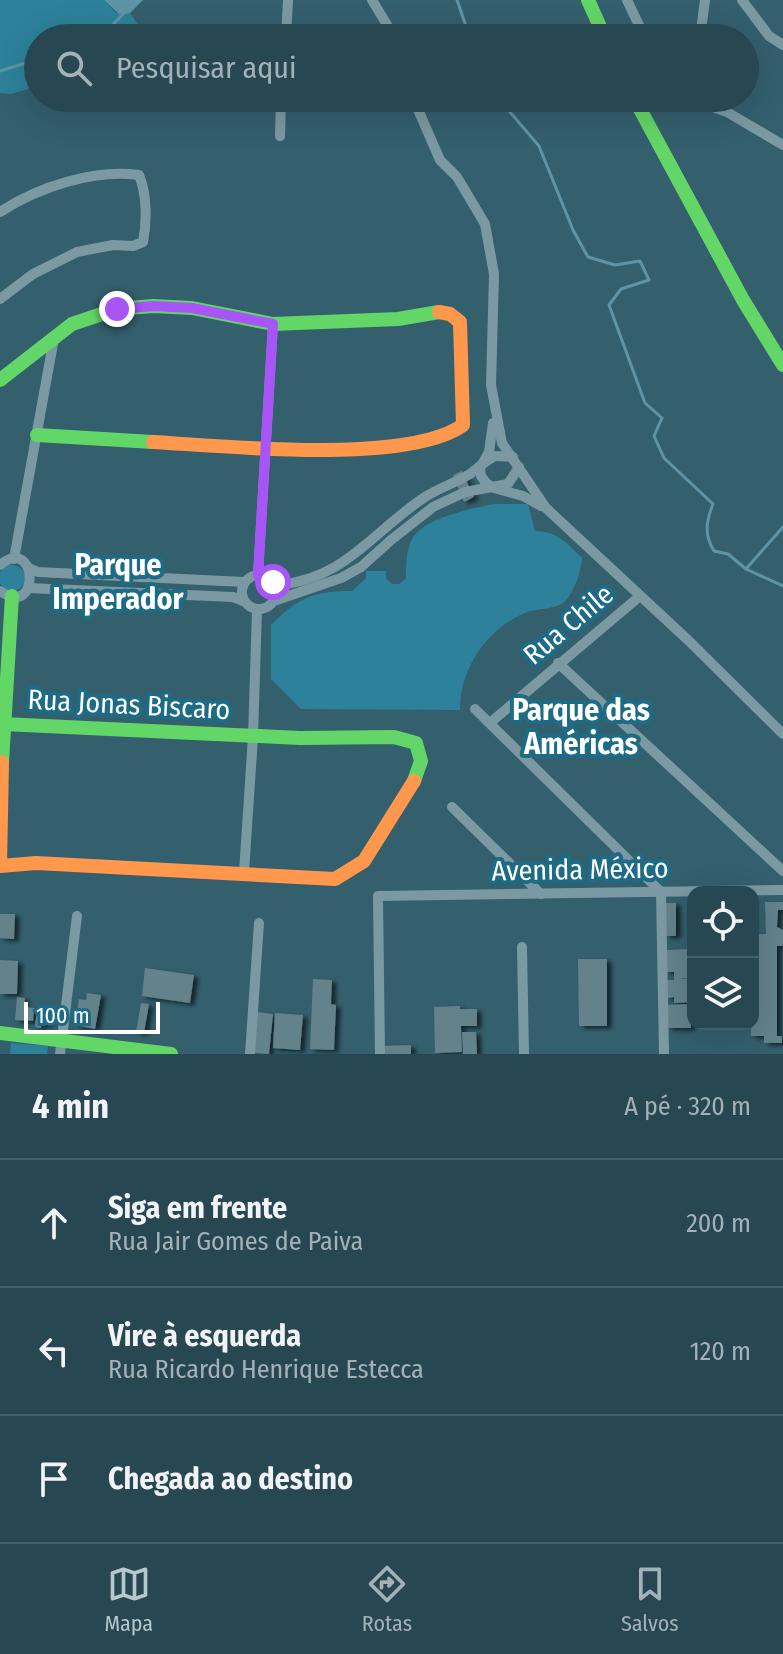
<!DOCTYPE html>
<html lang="pt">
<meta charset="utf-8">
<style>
:root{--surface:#274752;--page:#33515c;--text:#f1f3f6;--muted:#a4b2b8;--line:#435f69;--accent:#b8c7cc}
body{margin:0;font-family:"Fira Sans Condensed",sans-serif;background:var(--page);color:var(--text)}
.controls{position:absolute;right:24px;bottom:24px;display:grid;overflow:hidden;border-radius:16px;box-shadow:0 8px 32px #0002}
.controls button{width:72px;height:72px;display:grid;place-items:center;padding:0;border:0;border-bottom:2px solid var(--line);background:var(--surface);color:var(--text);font:40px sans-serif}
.scale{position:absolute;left:24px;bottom:20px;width:136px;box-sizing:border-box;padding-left:8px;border:4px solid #fff;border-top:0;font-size:22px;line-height:28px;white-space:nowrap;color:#fff;-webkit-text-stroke:6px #1d6b84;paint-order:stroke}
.stop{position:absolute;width:24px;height:24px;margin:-18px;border:6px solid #a855f7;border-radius:50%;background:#fff}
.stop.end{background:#a855f7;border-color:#fff;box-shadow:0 2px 8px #0008}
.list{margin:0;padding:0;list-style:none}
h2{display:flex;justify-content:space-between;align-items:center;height:104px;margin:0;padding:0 32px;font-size:34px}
h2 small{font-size:26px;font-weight:400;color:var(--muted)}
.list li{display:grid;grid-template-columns:52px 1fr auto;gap:24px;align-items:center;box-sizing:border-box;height:128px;padding:0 32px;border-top:2px solid var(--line)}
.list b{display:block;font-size:30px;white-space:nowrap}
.list p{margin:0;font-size:26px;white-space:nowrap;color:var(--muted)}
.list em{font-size:26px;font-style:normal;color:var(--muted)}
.icon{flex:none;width:44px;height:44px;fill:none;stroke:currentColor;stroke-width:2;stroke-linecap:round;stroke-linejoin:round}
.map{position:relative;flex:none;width:783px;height:1054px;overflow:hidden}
.search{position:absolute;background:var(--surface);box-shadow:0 8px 32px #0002;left:24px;right:24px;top:24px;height:88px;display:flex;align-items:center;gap:20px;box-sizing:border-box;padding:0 28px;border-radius:44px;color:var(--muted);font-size:30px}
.sheet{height:488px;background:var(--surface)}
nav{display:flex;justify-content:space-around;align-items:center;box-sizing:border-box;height:112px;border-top:2px solid var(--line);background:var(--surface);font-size:22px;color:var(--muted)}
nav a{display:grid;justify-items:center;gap:4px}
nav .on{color:var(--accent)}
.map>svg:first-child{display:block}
</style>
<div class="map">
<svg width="783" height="1054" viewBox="0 0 783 1054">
<defs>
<filter id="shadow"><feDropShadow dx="4.5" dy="2.5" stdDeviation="2" flood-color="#0009"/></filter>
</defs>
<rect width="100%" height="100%" fill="#345f6d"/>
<g fill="#2d819a">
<polygon points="0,0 104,0 116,13 130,13 143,32 140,38 38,38 38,86 11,94 0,93"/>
<path d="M494 504H528L535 531C557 531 567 543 582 558 582 570 573 596 563 603 553 610 538 608 527 612 488 628 460 667 460 710L301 709 271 679V625C298 598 313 591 352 591L366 578V571H386V578L392 584H399L406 578C406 564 406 551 412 539 423 518 473 508 494 504Z"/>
<circle cx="12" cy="578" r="13"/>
<polygon points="11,1043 48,1046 47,1054 10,1054"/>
</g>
<polygon fill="#5e94a5" points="104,0 143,0 130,13 120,15"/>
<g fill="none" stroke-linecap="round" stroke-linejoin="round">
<g stroke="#5e94a5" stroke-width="3">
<polyline points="457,0 470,38"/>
<polyline points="100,38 125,12"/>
<polyline points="0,71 38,59"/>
<path d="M498 98 539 146 573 230 588 257 615 265 640 261 649 280 621 289 609 305 645 403 662 418 654 436 664 458 713 504C706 522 704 535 714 551L728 554 746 569 783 586"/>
<polyline points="746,569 783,527"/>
</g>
</g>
<g fill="#63828c" filter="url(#shadow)">
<polygon points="462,471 474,497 464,502 453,475"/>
<polygon points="765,902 783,902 783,910 778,910 777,927 783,930 783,946 777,946 777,1036 782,1036 782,1043 764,1043 764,1036 751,1036 753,934 766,934"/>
<rect x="666" y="903" width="10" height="33"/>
<rect x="690" y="905" width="3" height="28"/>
<polygon points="0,914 15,914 14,939 0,938"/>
<polygon points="693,949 693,978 678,979 693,979 693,1002 674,1003 674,997 667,998 667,980 674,980 674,972 666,972 666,950"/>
<polygon points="578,959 607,959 607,1026 579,1026"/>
<polygon points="0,960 18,961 17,994 0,994"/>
<polygon points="145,968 194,975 190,1003 142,996"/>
<polygon points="313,979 332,980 331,1004 336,1005 334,1050 310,1049"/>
<polygon points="87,993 101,995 95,1029 75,1025 79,999 86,1000"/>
<polygon points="17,997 25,998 24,1007 34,1008 33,1021 15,1020"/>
<polygon points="141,1003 149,1004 144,1033 136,1032"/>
<polygon points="690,1004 691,1028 668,1028 667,1005"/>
<polygon points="460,1006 460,1009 477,1009 477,1026 461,1026 462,1052 435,1053 434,1007"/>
<polygon points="37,1009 49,1010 48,1025 41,1024 41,1028 35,1027"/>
<polygon points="256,1012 273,1014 269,1054 252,1053"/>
<polygon points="275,1013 303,1015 300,1050 273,1048"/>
<polygon points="462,1032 476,1032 477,1054 463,1054"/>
<polygon points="411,1045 411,1054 381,1054 380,1046"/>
</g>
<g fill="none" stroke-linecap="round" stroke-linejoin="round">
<g stroke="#7b99a3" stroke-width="10">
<polyline points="372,0 395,38"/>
<polyline points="627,0 645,38"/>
<polyline points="742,0 769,36 783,45"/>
<polyline points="286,38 288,0"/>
<polyline points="700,38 705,0"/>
<polyline points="413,98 440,160 457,177 485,224 494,274 491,385 502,443 546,508 689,641 783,734"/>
<polyline points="688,98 727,112 783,145"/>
<polyline points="280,136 281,98"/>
<path d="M0 212C38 187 94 169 139 175 147 194 147 222 143 242L133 246 113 245 77 252 33 274 0 299"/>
<polyline points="493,423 489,452 480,468 481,476 486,483 494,488 523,496 541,506"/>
<polyline points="14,559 54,338"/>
<path d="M0 565C38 534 41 620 0 591"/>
<polyline points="29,568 38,572 244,582"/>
<circle cx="259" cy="592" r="17"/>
<polyline points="258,575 273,324"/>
<path d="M273 582 278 585C346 579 373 531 425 497 439 488 455 483 470 474 478 468 485 461 495 456L513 457"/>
<polyline points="28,588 233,597 243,601"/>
<polyline points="274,601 341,578 361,567 391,540 433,507 465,492 508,484 519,467"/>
<polyline points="558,663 783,871"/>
<polyline points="475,709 661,892 664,1054"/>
<polyline points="491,722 640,596"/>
<polyline points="452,807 541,894"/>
<polyline points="244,872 253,737 257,610"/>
<polyline points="522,947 524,1054"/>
<polyline points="60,1054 77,916"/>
<polyline points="250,1054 259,923"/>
<polyline points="380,1054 378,896 783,890"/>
</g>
<g stroke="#63d668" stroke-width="14">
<polyline points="588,0 605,38"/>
<polyline points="634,98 743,300 783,365"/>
<polyline points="0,380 72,324 117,309 153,306 192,308 273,324 398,319 439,312"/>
<polyline points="37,435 153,442"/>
<polyline points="3,724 300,738 394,737 416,743 421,761 414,781"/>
<polyline points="2,762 12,596"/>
<polyline points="0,1033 171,1054"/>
</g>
<g stroke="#ff974d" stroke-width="14">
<path d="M153 442C225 446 407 465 463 425L460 322 450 314 439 312"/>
<polyline points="2,762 0,866 36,863 335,879 364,861 414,781"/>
</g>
</g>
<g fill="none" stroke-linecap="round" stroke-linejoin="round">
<polyline stroke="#a855f7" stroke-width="10" points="117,309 153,306 192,308 273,324 258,575 273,582"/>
</g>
<g text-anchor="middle" stroke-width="8" stroke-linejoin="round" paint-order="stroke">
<g font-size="28" fill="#fff" stroke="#1d6b84">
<text transform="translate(568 624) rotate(-40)" y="10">Rua Chile</text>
<text transform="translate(129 704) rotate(3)" y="10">Rua Jonas Biscaro</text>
<text transform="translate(580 869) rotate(-1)" y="10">Avenida México</text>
</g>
<g font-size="30" font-weight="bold" fill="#fff" stroke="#1d6b84">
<text x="118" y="575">Parque<tspan x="118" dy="34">Imperador</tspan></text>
<text x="581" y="720">Parque das<tspan x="581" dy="34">Américas</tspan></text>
</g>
</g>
</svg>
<div class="controls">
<button><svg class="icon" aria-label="locate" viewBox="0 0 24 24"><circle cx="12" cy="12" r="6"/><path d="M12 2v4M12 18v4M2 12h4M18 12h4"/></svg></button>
<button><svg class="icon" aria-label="layers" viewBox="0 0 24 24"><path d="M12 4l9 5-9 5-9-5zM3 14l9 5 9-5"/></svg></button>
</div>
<div class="scale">100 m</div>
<div class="stop" style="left:273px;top:582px"></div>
<div class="stop end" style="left:117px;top:309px"></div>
<div class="search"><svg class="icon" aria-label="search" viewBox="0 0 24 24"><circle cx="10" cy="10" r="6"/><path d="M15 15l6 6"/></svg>Pesquisar aqui</div>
</div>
<section class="sheet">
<h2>4 min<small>A pé · 320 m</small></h2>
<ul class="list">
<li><svg class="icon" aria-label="ahead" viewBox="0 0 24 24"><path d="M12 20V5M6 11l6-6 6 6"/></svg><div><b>Siga em frente</b><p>Rua Jair Gomes de Paiva</p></div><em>200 m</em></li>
<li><svg class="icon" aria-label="left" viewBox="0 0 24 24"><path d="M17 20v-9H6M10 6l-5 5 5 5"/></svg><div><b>Vire à esquerda</b><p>Rua Ricardo Henrique Estecca</p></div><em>120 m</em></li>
<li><svg class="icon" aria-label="arrive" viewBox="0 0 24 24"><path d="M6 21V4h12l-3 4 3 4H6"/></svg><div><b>Chegada ao destino</b></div></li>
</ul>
</section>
<nav>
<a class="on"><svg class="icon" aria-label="map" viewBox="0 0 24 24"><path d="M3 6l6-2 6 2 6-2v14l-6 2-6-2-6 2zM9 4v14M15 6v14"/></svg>Mapa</a>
<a><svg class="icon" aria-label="directions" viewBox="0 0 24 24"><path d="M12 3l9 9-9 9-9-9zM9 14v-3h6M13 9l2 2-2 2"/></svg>Rotas</a>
<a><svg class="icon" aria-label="saved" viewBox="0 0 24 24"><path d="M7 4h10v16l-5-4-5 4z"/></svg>Salvos</a>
</nav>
